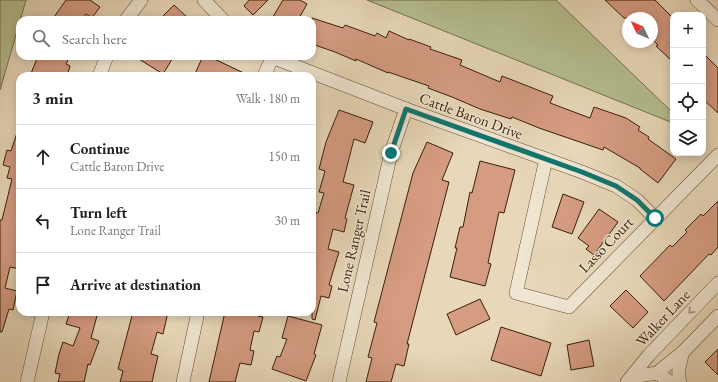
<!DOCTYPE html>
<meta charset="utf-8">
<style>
:root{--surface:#fff;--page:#f6f6f6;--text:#202124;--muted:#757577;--line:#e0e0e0}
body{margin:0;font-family:"EB Garamond",serif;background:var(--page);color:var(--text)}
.controls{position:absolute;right:12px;top:12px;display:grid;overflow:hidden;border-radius:8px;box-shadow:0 2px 10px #0003}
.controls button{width:36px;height:36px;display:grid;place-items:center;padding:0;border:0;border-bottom:1px solid var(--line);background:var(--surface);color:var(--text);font:20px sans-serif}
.compass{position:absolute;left:622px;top:12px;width:36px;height:36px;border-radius:50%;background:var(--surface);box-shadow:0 2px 10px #0003;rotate:314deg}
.stop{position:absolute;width:12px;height:12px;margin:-9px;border:3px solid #0f766e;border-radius:50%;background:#fff}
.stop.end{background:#0f766e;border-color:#fff;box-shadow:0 1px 4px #0008}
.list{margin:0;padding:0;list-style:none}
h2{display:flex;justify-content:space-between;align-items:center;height:52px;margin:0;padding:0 16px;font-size:17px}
h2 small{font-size:13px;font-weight:400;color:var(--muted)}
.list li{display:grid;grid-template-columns:26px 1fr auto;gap:12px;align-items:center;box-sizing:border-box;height:64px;padding:0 16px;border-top:1px solid var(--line)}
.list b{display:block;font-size:15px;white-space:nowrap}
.list p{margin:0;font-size:13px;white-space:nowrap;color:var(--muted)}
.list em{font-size:13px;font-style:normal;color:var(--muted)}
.icon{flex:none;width:22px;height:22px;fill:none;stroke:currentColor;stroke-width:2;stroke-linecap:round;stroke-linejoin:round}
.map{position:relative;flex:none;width:718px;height:382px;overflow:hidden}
.search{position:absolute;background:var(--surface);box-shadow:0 2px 10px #0003;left:16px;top:16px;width:300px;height:44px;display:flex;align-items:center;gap:10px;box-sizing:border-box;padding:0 14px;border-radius:12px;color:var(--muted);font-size:15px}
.panel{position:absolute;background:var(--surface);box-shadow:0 2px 10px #0003;left:16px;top:72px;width:300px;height:244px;border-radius:12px}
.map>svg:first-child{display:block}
</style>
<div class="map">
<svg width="718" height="382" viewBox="0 0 718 382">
<rect width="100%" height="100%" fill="#e8d8b9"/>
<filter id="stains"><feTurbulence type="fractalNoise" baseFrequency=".005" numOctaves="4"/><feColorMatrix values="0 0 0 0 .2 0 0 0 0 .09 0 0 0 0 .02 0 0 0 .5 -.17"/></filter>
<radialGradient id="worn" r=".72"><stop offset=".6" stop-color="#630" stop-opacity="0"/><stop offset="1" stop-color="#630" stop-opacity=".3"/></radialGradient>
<g fill="#b5bf90" stroke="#766f4e">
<polygon points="0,0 26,0 0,90"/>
<polygon points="367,0 556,0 673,113 673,123"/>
</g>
<g fill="#d69c82" stroke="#371f0b">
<polygon points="66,0 90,0 100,7 92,18 86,14 82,20 52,20"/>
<polygon points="249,0 268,0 253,15 244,6"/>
<polygon points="283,0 300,0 307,4 298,20 271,20"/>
<polygon points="605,0 655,0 673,18 673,62 656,46 658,45 652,39 652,18 624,18"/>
<polygon points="174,5 190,20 159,20"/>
<polygon points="312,18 343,28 345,25 375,36 377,33 386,38 389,31 409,40 409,39 431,47 430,49 462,60 460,65 500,82 502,76 553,96 550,103 590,118 594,107 626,118 640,127 638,130 649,137 648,139 676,159 658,183 640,169 640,168 604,147 603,150 539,128 512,117 511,119 480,109 452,97 428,88 429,86 388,72 388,73 356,59 356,61 335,52 312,44"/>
<polygon points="703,53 718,68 718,113 703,99"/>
<polygon points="38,56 70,56 66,64 70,66 67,76 30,76"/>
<polygon points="134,56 174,56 163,74"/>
<polygon points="203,56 208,56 250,76 194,76"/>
<polygon points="339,110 373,122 365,143 354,139 343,182 354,185 345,218 347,219 344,232 333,229 328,249 339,252 329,285 332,286 329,298 321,296 315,320 312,319 312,211 318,213 324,193 319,192 325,171 319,169 326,142"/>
<polygon points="18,130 20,130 20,269 10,267 5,288 17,291 13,310 9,309 2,332 0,332 0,220 2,220 12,179 7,178 10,167 3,165 7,150 11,151"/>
<polygon points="427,142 453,153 442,180 449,182 407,344 409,344 404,366 396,364 391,382 366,382 372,358 368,357 377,323 374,322 413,173"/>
<polygon points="480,161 515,170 504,213 499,212 488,263 491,264 485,286 450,277 457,248 455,248 460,227 463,227 470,192 472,193"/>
<polygon points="563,194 584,202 572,234 552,227"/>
<polygon points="718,201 718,247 711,255 709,254 664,301 640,276 670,245 672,247 687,232 685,230 701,214 703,216"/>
<polygon points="599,209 618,222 594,255 586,249 589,246 578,238"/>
<polygon points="626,290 648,312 633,328 610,306"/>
<polygon points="480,299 490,319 456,335 447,314"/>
<polygon points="70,312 98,312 91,338 99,341 90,365 88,364 84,382 58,382 60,374 55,373 59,354 63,342 73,346 80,328 66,324"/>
<polygon points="133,312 168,312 163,334 157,332 151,354 158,356 152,382 120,382 123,371 118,369"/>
<polygon points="225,312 259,312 258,316 263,317 259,332 254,331 250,350 254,351 251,365 240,363 235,382 209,382"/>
<polygon points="288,316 322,325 314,354 316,355 306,381 272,369 277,356 280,357 287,339 282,338"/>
<polygon points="501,327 551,343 541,376 491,360"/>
<polygon points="589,340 594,366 571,370 567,345"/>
<polygon points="718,349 718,375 705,362"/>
</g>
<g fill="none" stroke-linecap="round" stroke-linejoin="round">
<g stroke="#634d36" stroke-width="14">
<g id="minor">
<polyline points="204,0 223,20"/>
<polyline points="697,0 718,20"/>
<polyline points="126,20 141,0"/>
<polyline points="269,56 406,109 582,172 616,186 637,200 655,218"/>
<polyline points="99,76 107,56"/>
<polyline points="264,76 272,58"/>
<polyline points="546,159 516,293 569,307 718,155"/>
<polyline points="657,373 670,382"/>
<polyline points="632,377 657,373 683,352 718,316"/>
<polyline points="27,382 43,312"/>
<polyline points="183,382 198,312"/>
<polyline points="339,382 391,153 406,109"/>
<polyline points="627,382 649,355 718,283"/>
<path d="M680 382C677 372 680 362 683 352"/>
</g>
</g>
<use href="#minor" stroke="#f0e6d2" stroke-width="13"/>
</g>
<defs><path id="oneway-chevron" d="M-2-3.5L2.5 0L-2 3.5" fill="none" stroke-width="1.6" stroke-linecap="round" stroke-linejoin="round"/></defs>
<use stroke="#9d8c78" href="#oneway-chevron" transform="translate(691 311) rotate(134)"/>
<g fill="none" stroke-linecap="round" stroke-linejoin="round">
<polyline stroke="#0f766e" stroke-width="5" points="391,153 406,109 582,172 616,186 637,200 655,218"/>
</g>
<g text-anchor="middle" stroke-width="3" stroke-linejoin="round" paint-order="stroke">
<g font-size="15" fill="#371f0b" stroke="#f0e6d2">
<text transform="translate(471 116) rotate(20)" y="5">Cattle Baron Drive</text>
<text transform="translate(354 241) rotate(-77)" y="5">Lone Ranger Trail</text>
<text transform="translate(606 245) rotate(-46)" y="5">Lasso Court</text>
<text transform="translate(663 318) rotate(-47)" y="5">Walker Lane</text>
</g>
</g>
<rect width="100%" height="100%" filter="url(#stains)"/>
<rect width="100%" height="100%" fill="url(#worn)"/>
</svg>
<div class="controls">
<button>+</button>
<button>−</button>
<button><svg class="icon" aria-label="locate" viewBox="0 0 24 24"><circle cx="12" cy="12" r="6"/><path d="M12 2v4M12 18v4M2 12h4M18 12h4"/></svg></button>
<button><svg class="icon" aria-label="layers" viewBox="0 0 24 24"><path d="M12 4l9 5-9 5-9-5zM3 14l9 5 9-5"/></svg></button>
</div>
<svg class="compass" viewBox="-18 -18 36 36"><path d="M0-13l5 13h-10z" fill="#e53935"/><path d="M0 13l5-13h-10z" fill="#757577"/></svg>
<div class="stop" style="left:655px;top:218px"></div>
<div class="stop end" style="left:391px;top:153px"></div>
<div class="search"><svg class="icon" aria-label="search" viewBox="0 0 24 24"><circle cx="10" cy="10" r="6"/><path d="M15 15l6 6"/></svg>Search here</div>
<section class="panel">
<h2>3 min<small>Walk · 180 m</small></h2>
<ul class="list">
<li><svg class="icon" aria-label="ahead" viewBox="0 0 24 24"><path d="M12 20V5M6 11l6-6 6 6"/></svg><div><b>Continue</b><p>Cattle Baron Drive</p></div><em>150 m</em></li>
<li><svg class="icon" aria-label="left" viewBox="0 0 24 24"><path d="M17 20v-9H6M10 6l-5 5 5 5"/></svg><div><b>Turn left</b><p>Lone Ranger Trail</p></div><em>30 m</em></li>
<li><svg class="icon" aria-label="arrive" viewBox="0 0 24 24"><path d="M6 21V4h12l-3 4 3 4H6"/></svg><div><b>Arrive at destination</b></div></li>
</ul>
</section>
</div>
